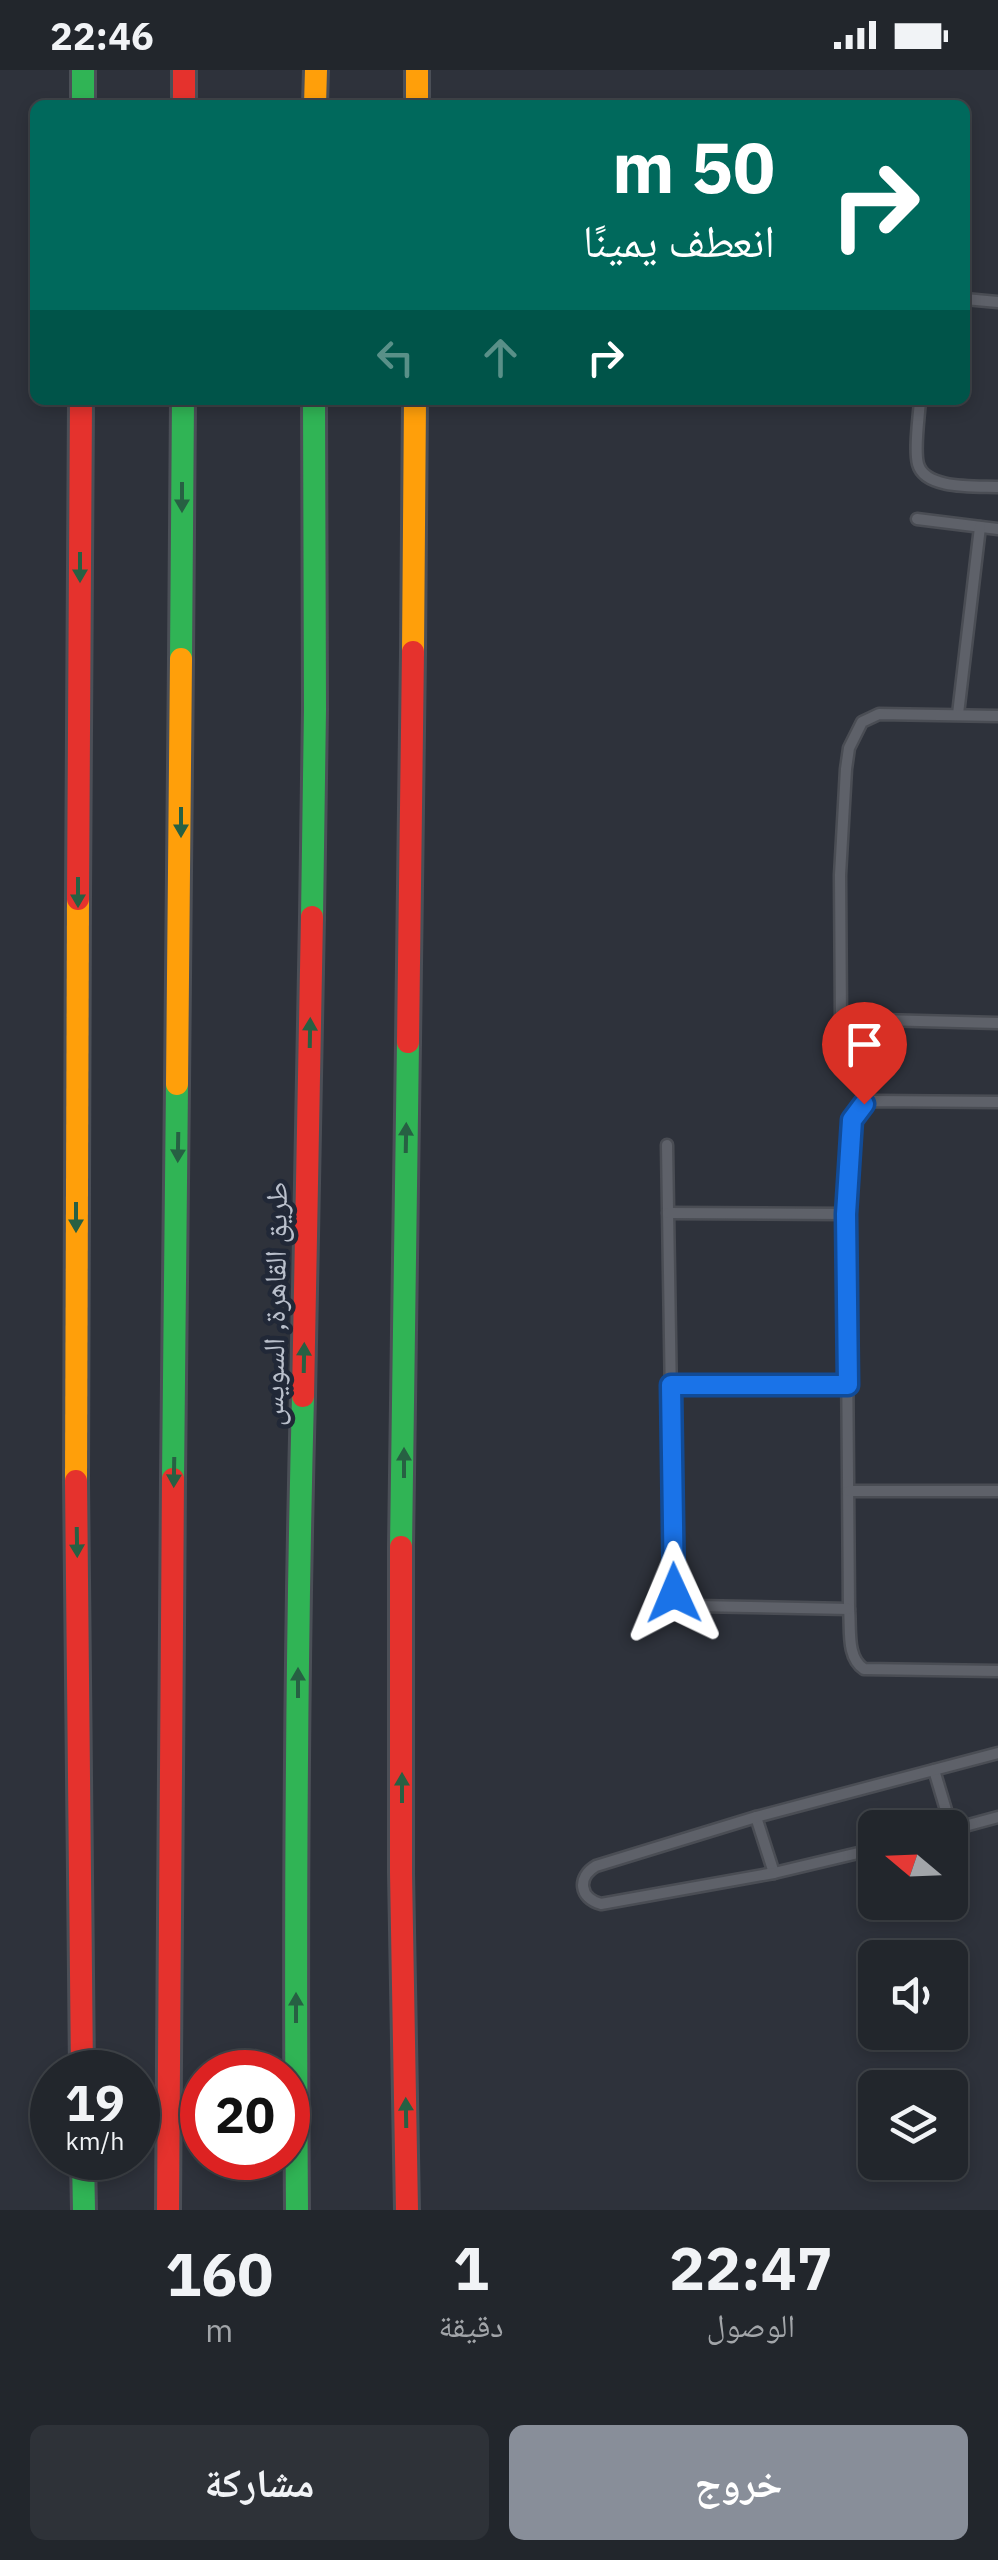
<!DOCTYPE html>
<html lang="ar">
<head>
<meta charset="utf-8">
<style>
	:root { --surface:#22262c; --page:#2e3238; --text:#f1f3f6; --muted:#a2a5a9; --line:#3f4348; --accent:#888e99 }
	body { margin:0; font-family:"IBM Plex Sans","Noto Naskh Arabic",sans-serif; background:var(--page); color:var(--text); direction:rtl; height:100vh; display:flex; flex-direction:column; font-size:38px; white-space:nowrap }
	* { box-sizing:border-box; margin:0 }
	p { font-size:32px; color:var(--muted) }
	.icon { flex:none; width:55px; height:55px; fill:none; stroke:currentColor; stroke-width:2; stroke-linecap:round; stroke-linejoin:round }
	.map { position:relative; height:2140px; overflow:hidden; direction:ltr }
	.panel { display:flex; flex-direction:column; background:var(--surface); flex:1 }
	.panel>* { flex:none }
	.top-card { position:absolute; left:30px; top:30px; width:940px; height:305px; border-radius:15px; box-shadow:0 5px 15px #0003,0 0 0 2px var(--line); direction:rtl; background:#00695c; color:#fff; overflow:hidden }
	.needle { width:65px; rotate:289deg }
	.buttons { position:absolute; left:858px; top:1740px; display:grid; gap:20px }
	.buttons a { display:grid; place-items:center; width:110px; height:110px; border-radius:15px; background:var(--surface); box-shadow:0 5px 15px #0003,0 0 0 2px var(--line); font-size:50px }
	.speed { position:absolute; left:30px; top:1980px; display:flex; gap:20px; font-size:50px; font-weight:700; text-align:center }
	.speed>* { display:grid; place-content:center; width:130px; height:130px; border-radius:50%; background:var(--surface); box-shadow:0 5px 15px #0003,0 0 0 2px var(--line); line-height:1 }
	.speed small { font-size:25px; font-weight:400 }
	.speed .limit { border:15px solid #d22; background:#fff; color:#111 }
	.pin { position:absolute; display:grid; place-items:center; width:85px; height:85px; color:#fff; margin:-102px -42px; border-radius:50% 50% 50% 0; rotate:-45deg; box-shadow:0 0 10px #0007 }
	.pin .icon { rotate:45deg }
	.me { position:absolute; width:110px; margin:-55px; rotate:359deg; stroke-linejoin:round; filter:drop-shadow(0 0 8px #0008) }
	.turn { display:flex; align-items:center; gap:35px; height:210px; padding:0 30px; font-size:45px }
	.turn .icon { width:130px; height:130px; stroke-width:2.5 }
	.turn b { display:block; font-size:70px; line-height:85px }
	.lanes { display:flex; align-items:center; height:95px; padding:0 30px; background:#0003; justify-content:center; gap:50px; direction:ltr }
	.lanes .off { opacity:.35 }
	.eta { display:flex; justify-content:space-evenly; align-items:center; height:170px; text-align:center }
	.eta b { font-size:60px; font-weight:700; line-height:70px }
	.action { display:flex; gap:20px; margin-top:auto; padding:20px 30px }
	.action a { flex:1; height:115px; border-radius:15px; background:var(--accent); color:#fff; font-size:40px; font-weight:700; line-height:115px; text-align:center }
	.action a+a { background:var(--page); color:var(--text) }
	.status { display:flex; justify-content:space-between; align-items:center; height:70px; padding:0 50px; background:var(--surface); direction:ltr }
	.status svg { height:28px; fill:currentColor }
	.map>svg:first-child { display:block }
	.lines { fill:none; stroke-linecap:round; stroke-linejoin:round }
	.lane-casing { stroke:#4a4d54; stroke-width:15 }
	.fast-casing { stroke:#4b4f57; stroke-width:28 }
	.slow-casing { stroke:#4b4f57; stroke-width:28 }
	.jam-casing { stroke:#4b4f57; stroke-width:28 }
	.lane { stroke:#5e6169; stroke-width:10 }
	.fast { stroke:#30b455; stroke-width:22 }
	.slow { stroke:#ff9f0a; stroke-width:22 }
	.jam { stroke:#e5322d; stroke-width:22 }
	.oneway { fill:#276043 }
	.route-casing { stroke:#114b97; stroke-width:25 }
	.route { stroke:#1a73e8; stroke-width:18 }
	.labels { text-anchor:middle; stroke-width:9; stroke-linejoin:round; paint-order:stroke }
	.street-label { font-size:30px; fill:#b9bfcb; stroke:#212837 }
</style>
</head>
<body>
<div class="status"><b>22:46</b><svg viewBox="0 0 49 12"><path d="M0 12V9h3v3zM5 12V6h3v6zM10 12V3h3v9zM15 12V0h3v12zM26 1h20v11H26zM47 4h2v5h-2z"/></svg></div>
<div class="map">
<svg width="998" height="2140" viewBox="0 0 998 2140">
	<rect width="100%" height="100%" fill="#2e323b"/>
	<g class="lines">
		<g class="lane-casing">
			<g id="lane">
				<polyline points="965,229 998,232"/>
				<path d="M920,330C919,347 914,379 918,394C925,420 976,416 998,417"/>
				<polyline points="917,449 998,459"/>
				<polyline points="958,644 980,457"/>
				<polyline points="998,646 879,644 862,652 849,678 846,699 840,805 841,949 998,953"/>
				<path d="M998,1032L874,1031L864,1034L852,1049L846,1144L849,1539C851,1559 846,1587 864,1599L998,1601"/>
				<polyline points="667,1075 674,1523 679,1530 694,1536 849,1539"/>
				<polyline points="668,1143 846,1144"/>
				<polyline points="671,1315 848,1315"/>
				<polyline points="849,1421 998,1421"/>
				<polyline points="934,1700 952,1760"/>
				<polyline points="756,1747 774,1803"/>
				<polyline points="950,1760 998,1747"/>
				<path d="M875,1779L774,1803L601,1834C579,1828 577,1807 596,1796L756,1747L998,1683"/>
			</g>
		</g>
		<g class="fast-casing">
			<g id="fast">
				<polyline points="83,0 83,35"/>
				<polyline points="181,589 183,330"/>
				<polyline points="312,847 315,639 314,330"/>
				<polyline points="173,1409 177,1014"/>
				<polyline points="401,1477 408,972"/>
				<polyline points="83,2088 84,2140"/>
				<path d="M297,2140C295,1869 296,1598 303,1326"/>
			</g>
		</g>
		<g class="slow-casing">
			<g id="slow">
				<polyline points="417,0 417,35"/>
				<polyline points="315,35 316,0"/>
				<polyline points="413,582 415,330"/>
				<polyline points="177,1014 181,589"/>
				<polyline points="76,1411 78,829"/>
			</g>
		</g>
		<g class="jam-casing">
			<g id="jam">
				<polyline points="184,0 184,35"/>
				<polyline points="78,829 81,330"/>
				<polyline points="408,972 413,582"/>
				<polyline points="303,1326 312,847"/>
				<polyline points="76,1411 82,2002"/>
				<polyline points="401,1477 401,1803 407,2140"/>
				<polyline points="168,2140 173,1409"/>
			</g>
		</g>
		<use href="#lane" class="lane"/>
		<use href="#fast" class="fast"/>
		<use href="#slow" class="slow"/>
		<use href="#jam" class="jam"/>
	</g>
	<defs><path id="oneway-solid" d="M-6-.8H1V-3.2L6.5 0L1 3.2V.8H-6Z" transform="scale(2.5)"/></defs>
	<g class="oneway">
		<use href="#oneway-solid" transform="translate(182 427) rotate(90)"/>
		<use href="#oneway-solid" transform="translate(80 497) rotate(90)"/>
		<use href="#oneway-solid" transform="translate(181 752) rotate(90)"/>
		<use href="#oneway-solid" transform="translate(78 822) rotate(90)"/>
		<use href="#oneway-solid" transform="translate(310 963) rotate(-89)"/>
		<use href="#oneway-solid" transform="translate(406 1068) rotate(-89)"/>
		<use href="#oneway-solid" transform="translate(178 1077) rotate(91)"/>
		<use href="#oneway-solid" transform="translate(76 1147) rotate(90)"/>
		<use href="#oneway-solid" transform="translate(304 1288) rotate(-89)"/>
		<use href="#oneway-solid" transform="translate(404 1393) rotate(-90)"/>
		<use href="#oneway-solid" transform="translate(174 1402) rotate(91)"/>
		<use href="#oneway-solid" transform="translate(77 1472) rotate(89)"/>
		<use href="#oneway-solid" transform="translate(298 1613) rotate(-90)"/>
		<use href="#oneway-solid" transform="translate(402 1718) rotate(-90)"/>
		<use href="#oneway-solid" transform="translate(296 1938) rotate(-90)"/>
		<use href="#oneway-solid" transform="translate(406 2043) rotate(-91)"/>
	</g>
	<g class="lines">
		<g class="route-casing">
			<polyline id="route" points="674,1523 671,1315 848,1315 846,1144 852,1050 864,1034"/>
		</g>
		<use href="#route" class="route"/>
	</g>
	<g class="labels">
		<g class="street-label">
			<text transform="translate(275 1234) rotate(-89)" y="10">طريق القاهرة, السويس</text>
		</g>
	</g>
</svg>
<div class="buttons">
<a><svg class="needle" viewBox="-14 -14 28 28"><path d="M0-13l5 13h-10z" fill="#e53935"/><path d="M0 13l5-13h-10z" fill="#a2a5a9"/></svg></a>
<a><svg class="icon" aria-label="sound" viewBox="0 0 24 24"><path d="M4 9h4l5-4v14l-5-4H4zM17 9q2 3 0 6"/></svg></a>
<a><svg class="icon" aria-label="layers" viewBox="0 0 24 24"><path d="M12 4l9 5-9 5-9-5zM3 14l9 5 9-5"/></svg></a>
</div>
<div class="speed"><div>19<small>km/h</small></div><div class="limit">20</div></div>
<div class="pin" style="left:864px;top:1034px;background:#d93025"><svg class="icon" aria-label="arrive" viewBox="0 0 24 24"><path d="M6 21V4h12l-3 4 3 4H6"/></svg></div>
<svg class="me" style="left:674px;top:1523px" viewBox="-20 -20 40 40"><path d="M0-17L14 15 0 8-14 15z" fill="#1a73e8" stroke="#fff" stroke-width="4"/></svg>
<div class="top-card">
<div class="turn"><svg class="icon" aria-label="right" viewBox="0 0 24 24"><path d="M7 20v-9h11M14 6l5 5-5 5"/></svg><div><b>50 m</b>انعطف يمينًا</div></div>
<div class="lanes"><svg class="icon off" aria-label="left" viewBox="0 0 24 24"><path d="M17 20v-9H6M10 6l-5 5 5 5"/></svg><svg class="icon off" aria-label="ahead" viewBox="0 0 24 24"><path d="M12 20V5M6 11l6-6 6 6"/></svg><svg class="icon" aria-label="right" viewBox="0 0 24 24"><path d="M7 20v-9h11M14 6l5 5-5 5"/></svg></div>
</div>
</div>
<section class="panel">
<div class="eta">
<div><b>22:47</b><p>الوصول</p></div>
<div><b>1</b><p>دقيقة</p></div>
<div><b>160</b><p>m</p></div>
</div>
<div class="action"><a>خروج</a><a>مشاركة</a></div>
</section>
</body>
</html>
